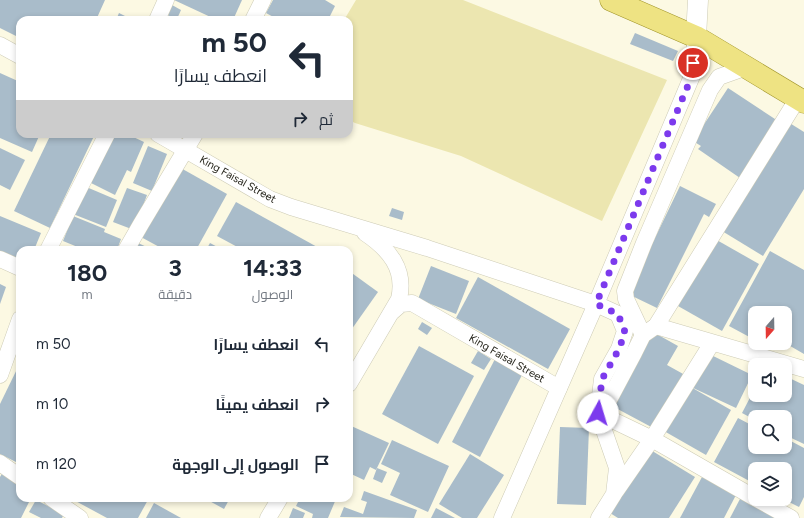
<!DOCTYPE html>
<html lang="ar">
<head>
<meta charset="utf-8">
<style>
	:root { --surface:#fff; --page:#f2f2f3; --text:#1f2937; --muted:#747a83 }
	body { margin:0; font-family:Figtree,Cairo,sans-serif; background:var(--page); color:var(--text); direction:rtl; height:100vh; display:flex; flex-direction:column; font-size:15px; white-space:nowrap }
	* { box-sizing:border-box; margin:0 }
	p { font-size:13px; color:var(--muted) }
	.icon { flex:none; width:22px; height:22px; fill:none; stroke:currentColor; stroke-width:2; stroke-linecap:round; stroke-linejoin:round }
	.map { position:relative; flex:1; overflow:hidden; direction:ltr }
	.details { position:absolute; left:16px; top:246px; width:337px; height:256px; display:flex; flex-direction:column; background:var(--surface); border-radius:12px; box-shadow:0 2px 6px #0003; direction:rtl }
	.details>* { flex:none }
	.guide { position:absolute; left:16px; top:16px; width:337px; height:122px; border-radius:12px; box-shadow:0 2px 6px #0003; direction:rtl; background:#fff; color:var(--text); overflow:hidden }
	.needle { width:26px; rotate:200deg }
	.fabs { position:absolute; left:748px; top:306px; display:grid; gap:8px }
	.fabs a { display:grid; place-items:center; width:44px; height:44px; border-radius:8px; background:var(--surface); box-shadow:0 2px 6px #0003; font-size:20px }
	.pin { position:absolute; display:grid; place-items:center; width:34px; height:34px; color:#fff; margin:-17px; border:2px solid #fff; border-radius:50%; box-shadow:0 1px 4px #0007 }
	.me { position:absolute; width:44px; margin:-22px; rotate:6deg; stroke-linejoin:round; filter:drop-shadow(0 0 3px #0008) }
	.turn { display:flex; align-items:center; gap:14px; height:84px; padding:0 20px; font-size:18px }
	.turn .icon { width:52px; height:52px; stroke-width:2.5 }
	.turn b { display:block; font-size:28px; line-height:34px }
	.then { display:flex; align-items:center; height:38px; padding:0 20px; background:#0003; gap:8px; font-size:15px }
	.eta { display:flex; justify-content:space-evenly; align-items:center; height:68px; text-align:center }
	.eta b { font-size:24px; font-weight:700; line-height:28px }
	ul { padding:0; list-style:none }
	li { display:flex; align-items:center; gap:12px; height:60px; padding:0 20px }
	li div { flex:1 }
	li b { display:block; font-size:15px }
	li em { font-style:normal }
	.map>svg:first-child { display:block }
	.green { fill:#ece6b0 }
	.building { fill:#a9bcca }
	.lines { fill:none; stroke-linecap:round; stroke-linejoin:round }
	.minor-casing { stroke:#cdcbb5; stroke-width:17 }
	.tertiary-casing { stroke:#cdcbb5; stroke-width:21 }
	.primary-casing { stroke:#a0942a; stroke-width:23 }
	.minor { stroke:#fff; stroke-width:16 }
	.tertiary { stroke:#fff; stroke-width:20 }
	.primary { stroke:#eee383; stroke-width:22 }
	.route { stroke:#7c3aed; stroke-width:7; stroke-dasharray:0 12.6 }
	.labels { text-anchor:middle; stroke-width:3.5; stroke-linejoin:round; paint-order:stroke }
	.street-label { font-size:11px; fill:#26251c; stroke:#fff }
</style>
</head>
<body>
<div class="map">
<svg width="804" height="518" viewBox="0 0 804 518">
	<rect width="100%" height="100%" fill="#fcf9e3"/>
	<polygon class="green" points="356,0 463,0 667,80 602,221 461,156 355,123 349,120 349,20 344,20"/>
	<g class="building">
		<polygon points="0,0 105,0 96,20 20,20 20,38 0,28"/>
		<polygon points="174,0 242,0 233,20 217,20"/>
		<polygon points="273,0 325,0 335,6 328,20 279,20 266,13"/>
		<polygon points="172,5 181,10 177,19 167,15"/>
		<polygon points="119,13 133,20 116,20"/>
		<polygon points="635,33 678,51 673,61 630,44"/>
		<polygon points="0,73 20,82 20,134 40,134 32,152 0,138"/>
		<polygon points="728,88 778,121 740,178 698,149 701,146 693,141"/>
		<polygon points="788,122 804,132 804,189 763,256 722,231"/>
		<polygon points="51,134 95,134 50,228 14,211"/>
		<polygon points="113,134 127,134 144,142 131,172 127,170 115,195 91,183"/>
		<polygon points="148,146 167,154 152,191 133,183"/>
		<polygon points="0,148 25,160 10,190 0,185"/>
		<polygon points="179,167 227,194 196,250 165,250 139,236"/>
		<polygon points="84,186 117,200 106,227 73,214"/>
		<polygon points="680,186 716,204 709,217 704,214 657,308 628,294"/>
		<polygon points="127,188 147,195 134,230 113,222"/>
		<polygon points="236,202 319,248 318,250 243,250 217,236"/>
		<polygon points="392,208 404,212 402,220 389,216"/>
		<polygon points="0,216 41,233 34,250 20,250 20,264 0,256"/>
		<polygon points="73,216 105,229 104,232 121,239 117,250 85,250 63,241"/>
		<polygon points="715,239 759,264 722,331 678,306"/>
		<polygon points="136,242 153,250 132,250"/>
		<polygon points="210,243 223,250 206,250"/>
		<polygon points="770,251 804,270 804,354 785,343 785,313 755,313 755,340 729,326"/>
		<polygon points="431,266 469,281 456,314 418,299"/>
		<polygon points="349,271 378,292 349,333"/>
		<polygon points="478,277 570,329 548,369 456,318"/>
		<polygon points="0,284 6,287 0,304"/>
		<polygon points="422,322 432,328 427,335 418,329"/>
		<polygon points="653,332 678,346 667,365 685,375 655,429 612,406"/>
		<polygon points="419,346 474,376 438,444 382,414"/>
		<polygon points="478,351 491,359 484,370 471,363"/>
		<polygon points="707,353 752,375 736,408 691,387"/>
		<polygon points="495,359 523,373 480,457 452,442"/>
		<polygon points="20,363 20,464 0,454 0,404"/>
		<polygon points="785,376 804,385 804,444 785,435 785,417 755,417 755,420 742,413 755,388 755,395 785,395"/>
		<polygon points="689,386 731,410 706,455 664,431"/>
		<polygon points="738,418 755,427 755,447 785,447 785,438 804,448 804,497 799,507 785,500 785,469 755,469 755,484 714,462"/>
		<polygon points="349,425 389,443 376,470 370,467 364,480 349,473"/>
		<polygon points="560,427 589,428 586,505 557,504"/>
		<polygon points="392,440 449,466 428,512 390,495 400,473 381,464"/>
		<polygon points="649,449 695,477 669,518 618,518 610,513"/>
		<polygon points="470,454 504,475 477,518 462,518 439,504"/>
		<polygon points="377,468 387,472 382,483 373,479"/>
		<polygon points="3,472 20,481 20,498 31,498 21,518 0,518 0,477"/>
		<polygon points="702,477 736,495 724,518 680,518"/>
		<polygon points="364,491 417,510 414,518 340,517 344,507 363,514 367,502 361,500"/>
		<polygon points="741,497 781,518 730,518"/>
		<polygon points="70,498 149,498 138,518 107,518"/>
		<polygon points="204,498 230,498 224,509"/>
		<polygon points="300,498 333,498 336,499 328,518 312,518 313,514 296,506"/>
		<polygon points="36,500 64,514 62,518 41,518 29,512"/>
		<polygon points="154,503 181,518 146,518"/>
		<polygon points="293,508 305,513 303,518 289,518"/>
		<polygon points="436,508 455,518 431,518"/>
	</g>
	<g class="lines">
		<g class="minor-casing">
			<g id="minor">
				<polyline points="157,20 166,0"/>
				<polyline points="253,20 263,0"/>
				<polyline points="0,45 20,56"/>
				<polyline points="158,134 270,199 291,207 427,248 596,304 618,314 625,331 619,349 602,379 598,413 652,439 755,498"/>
				<polyline points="48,250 107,134"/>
				<polyline points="126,250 141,224 195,134"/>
				<polyline points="0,259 20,268"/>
				<polyline points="393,311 401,304 412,303 559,388"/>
				<polyline points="656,326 804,369"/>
				<polyline points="643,335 626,299 625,291 644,243 710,90 719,77 747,67"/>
				<polyline points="0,375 20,319"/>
				<path d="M349,384L399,299C406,269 389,249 365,233"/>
				<polyline points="0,463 20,477"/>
				<polyline points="616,491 652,439 712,343"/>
				<polyline points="51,498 80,518"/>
				<polyline points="757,499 791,518"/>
				<polyline points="268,518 280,498"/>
				<polyline points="502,518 596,304 692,76 696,37"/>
				<polyline points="599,518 614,494 617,468 598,413 610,398 634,353 643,335 656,326 798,98"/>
			</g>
		</g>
		<g class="tertiary-casing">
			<polyline id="tertiary" points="696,37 698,0"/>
		</g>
		<g class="primary-casing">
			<polyline id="primary" points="611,0 696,37 804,102"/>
		</g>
		<use href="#minor" class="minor"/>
		<use href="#tertiary" class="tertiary"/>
		<use href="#primary" class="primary"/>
	</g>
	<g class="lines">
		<polyline class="route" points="598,413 602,379 619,349 625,332 618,314 596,304 692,76 693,63"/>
	</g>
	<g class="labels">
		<g class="street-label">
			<text transform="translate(238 179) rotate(29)" y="4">King Faisal Street</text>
			<text transform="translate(507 358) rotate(30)" y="4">King Faisal Street</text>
		</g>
	</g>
</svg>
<div class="fabs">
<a><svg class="needle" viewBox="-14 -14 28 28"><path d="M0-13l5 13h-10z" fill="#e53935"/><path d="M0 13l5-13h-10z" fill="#747a83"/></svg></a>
<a><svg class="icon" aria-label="sound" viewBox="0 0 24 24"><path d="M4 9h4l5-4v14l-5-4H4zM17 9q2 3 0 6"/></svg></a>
<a><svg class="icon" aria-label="search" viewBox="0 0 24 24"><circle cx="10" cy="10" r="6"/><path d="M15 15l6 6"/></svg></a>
<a><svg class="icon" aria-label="layers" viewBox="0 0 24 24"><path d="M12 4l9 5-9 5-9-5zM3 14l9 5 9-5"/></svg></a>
</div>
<div class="pin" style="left:693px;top:63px;background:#d93025"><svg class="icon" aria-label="arrive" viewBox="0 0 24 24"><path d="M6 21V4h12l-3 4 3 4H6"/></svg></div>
<svg class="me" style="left:598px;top:413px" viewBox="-20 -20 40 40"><circle r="19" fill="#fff"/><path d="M0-13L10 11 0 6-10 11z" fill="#7c3aed"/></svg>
<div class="guide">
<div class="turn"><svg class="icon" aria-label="left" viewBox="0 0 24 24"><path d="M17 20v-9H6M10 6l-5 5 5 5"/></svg><div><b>50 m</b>انعطف يسارًا</div></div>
<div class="then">ثم<svg class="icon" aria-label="right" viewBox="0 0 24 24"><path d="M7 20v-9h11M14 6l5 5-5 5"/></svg></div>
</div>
<section class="details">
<div class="eta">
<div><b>14:33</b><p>الوصول</p></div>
<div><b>3</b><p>دقيقة</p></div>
<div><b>180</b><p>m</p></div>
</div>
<ul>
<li><svg class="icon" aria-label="left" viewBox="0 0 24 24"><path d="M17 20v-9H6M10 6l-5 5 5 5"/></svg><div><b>انعطف يسارًا</b></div><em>50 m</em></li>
<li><svg class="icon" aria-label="right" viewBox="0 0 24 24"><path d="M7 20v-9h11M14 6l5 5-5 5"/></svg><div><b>انعطف يمينًا</b></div><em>10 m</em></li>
<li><svg class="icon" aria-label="arrive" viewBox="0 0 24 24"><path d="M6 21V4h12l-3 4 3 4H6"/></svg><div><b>الوصول إلى الوجهة</b></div><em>120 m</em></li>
</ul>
</section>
</div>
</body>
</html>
